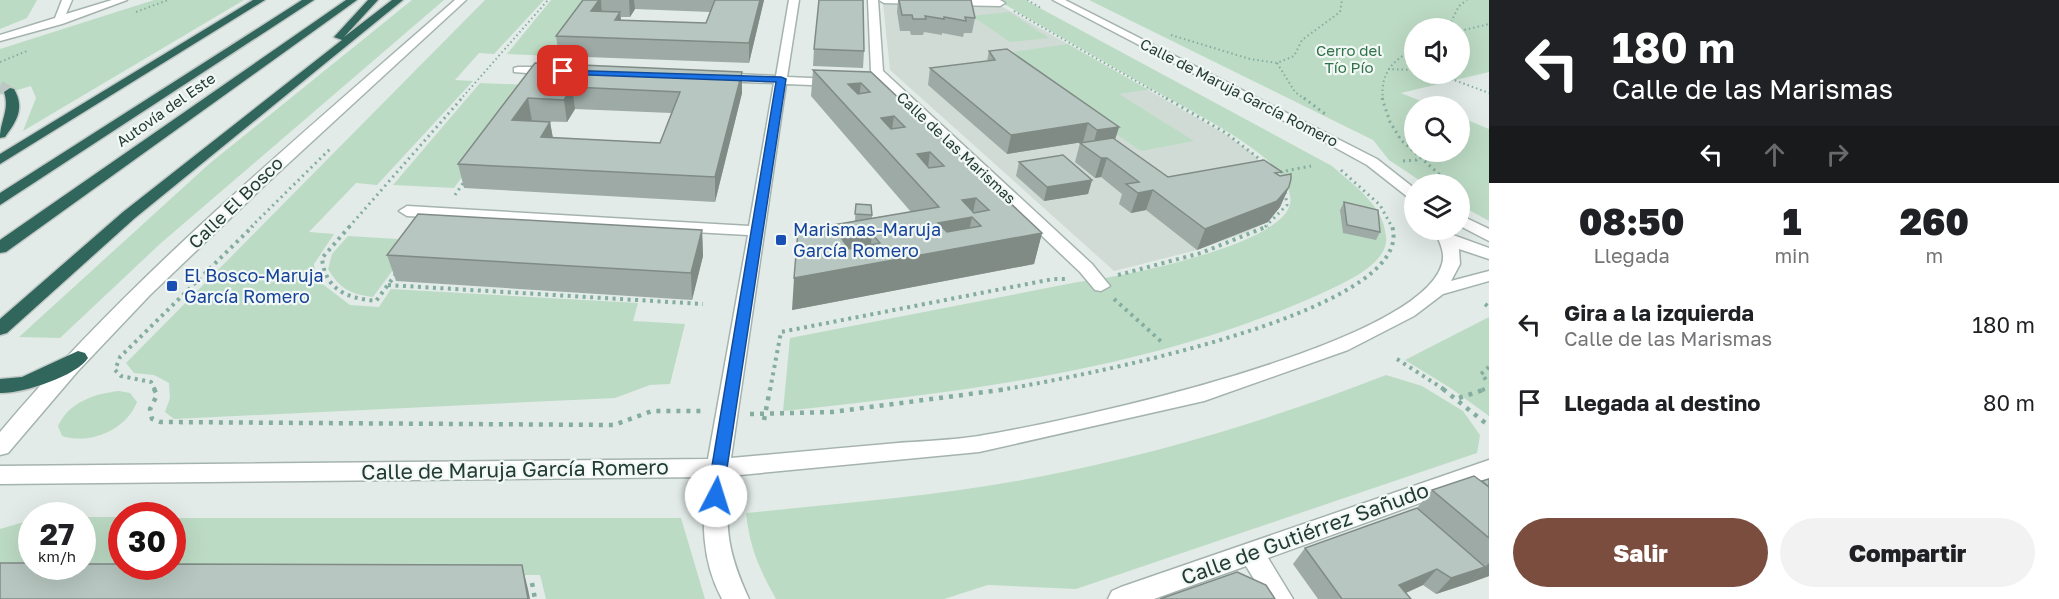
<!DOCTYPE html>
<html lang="es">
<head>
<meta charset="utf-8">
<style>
	:root { --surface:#fff; --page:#f2f2f2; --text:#202124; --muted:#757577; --accent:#7b4d3f }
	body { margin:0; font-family:"Golos Text",sans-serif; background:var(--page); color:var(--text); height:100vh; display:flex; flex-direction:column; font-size:22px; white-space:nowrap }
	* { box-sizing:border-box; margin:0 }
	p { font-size:20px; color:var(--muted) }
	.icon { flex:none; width:33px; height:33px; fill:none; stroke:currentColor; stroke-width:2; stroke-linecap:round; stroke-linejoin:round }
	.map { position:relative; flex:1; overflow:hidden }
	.panel { display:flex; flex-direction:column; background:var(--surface); width:570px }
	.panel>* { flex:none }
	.banner { background:#202124; color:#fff; overflow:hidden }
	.tools { position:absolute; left:1404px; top:18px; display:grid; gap:12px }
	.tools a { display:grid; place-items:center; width:66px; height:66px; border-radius:50%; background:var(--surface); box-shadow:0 6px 24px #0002; font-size:30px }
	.speed { position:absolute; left:18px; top:502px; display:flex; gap:12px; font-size:30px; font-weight:700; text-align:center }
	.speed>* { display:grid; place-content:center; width:78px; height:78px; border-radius:50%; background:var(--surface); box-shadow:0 6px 24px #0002; line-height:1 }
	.speed small { font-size:15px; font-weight:400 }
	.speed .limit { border:9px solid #d22; background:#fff; color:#111 }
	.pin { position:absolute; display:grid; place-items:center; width:51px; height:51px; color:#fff; margin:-26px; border-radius:12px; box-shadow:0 3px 9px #0006 }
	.me { position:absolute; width:66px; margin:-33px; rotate:5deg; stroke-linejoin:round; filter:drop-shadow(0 0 4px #0008) }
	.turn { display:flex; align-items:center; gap:21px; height:126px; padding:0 24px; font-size:27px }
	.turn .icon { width:78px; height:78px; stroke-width:2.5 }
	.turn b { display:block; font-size:42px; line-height:51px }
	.lanes { display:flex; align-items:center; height:57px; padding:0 24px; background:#0003; justify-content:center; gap:30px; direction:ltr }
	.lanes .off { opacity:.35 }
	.eta { display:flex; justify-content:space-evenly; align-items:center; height:102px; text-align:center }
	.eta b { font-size:36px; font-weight:800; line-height:42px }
	.action { display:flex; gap:12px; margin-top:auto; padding:12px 24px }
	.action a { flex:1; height:69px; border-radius:36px; background:var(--accent); color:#fff; font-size:24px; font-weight:800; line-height:69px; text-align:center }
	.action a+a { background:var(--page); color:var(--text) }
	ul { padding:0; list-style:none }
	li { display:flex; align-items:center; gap:18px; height:78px; padding:0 24px }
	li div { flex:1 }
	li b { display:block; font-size:22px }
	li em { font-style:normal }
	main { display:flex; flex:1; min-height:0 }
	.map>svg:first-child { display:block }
	.built { fill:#d0dbd6 }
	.green { fill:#bcdbc4; fill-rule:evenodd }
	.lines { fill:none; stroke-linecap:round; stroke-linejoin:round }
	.highway-tunnel { stroke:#bcc8c3; stroke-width:11; stroke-dasharray:11 5; stroke-linecap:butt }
	.minor-casing { stroke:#a5b3ae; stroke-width:3 }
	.highway-casing { stroke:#c1c8c6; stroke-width:3 }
	.path-far3 { stroke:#84ada0; stroke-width:2; stroke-dasharray:1.5 3; stroke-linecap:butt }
	.path-far2 { stroke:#84ada0; stroke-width:3; stroke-dasharray:2 4; stroke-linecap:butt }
	.path-far1 { stroke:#84ada0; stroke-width:4; stroke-dasharray:3 4.5; stroke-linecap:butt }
	.path { stroke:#84ada0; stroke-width:4.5; stroke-dasharray:4 6; stroke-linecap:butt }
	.minor { fill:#fff; fill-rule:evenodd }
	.highway { fill:#30665b; fill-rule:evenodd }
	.wall { fill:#9daaa5; fill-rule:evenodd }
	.shaded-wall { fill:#808b86 }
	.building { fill:#b7c6c0; stroke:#808b86; stroke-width:1.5; fill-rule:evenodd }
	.route { fill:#1a73e8; stroke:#114b97; stroke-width:1.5 }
	.transit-dot { fill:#1a4fb4; stroke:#f2f8f5; stroke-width:2 }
	.labels { text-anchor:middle; stroke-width:4.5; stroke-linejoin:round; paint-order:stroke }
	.far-park-label { font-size:15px; fill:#2f7048; stroke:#f2f8f5 }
	.far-street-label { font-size:15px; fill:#233b35; stroke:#f2f8f5 }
	.street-label { font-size:18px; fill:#233b35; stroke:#f2f8f5 }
	.transit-label { font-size:18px; fill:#164399; stroke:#f2f8f5; text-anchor:start }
	.near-street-label { font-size:21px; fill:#233b35; stroke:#f2f8f5 }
</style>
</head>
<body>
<main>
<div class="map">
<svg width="1489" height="599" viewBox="0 0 1489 599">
	<rect width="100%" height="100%" fill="#e2ebe7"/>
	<polygon class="built" points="883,3 1003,7 1225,134 1253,154 1270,172 1282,199 1280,207 1268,222 1245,233 1197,250 1114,271 890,70"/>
	<g class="green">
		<polygon points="0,0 37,0 27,18 0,29"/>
		<polygon points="154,0 244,0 23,131 36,98 31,86 0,95 0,49"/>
		<polygon points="412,0 444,0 161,243 60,338 19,337 209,164"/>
		<polygon points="485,0 544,0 494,54 479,53 455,80 473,81 377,185 356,183 309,232 334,234 314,264 316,279 350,305 379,307 391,289 638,303 633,321 685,324 670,384 650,385 615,398 174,419 165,412 170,398 169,383 154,375 134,373 126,363"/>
		<polygon points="551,0 592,0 550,56 507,54"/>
		<path d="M997,0H1025L1332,166C1353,185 1383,204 1386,236C1390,265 1339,285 1318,295C1150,370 964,392 783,411L790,338L1078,282C1117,278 1281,246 1290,204C1292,197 1287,184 1283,178C1265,147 1185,108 1152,89L1119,94L1194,141L1141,151L998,54L1068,44L1147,89L1150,88Z"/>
		<path d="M1089,0H1489V72L1401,93L1433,106H1414V152H1460V117L1489,129V221L1460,205V184H1425L1389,160L1373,140ZM1414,28H1460V74H1414Z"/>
		<polygon points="1009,12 1049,38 1010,42 972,16"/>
		<polygon points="480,83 530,85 454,188 393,185"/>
		<path d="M348,236L415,240L373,297C350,294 340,289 328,269L332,254Z"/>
		<polygon points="1489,317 1489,416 1452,389 1405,360"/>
		<path d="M1386,375L1422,386L1463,411L1480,435L1477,453L1076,589L988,585L944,599H776C759,568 750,549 746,513C843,503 942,496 1038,477C1158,454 1273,419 1386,375Z"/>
		<path d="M119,391L130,393L137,402C126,430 90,445 62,436L58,426C69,402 94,394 119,391Z"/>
		<polygon points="83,517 121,517 122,567 172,567 173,518 681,518 705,599 546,599 540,575 5,574 0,581 0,529 31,520 32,567 82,567"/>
	</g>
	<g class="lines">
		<polyline class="highway-tunnel" points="0,86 10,92"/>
		<g class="minor-casing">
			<g id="minor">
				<polygon points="62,0 72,0 66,14 112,0 127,0 62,24 0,41 0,35 55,18"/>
				<path d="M455,0H466L266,184L150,295L77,372L8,453L0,455V432C133,274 300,136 455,0Z"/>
				<path d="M789,0H799L787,77L879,81L871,72L868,0H878L883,71L1092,264L1110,286L1101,291L1095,290L1080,272L886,88L786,84L731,458C787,453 842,448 898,443C925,441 953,440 979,436C1063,422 1419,347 1442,264C1446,252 1438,240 1435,230H1451L1453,235L1489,248V259L1459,249L1460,264L1451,281L1489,271V281L1443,294L1414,316L1348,350L1204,401L979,452L729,476C725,529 727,551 749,599H722C701,560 702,520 706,477L0,484V466L708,459L748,235L407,216L399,211L407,206L749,226L774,83L717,81L711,77L717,73L776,76Z"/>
				<polygon points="879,0 925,0 926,1 921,4 884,3"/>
				<polygon points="944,0 1000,0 1005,3 1000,6 948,5 945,4"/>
				<polygon points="1053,0 1065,0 1377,159 1414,188 1414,199 1409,198 1367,165 1336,148"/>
				<polygon points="518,67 552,67 558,71 552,75 514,72 514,68"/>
				<polygon points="1460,215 1489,229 1489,241 1460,226"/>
				<polygon points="1489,460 1489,478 1268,558 1293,599 1266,599 1246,566 1154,599 1108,599 1112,591 1121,587"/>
			</g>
		</g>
		<g class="highway-casing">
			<g id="highway">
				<polygon points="253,0 265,0 0,164 0,154"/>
				<polygon points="302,0 314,0 0,205 0,193"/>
				<polygon points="346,0 357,0 6,252 0,253 0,240"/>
				<polygon points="368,0 378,0 344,37 392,0 403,0 135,218 7,333 0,335 0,319 123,212 342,40 334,37"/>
				<path d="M10,88L14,89C25,108 17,121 5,137L0,138C0,121 10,110 4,92Z"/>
				<path d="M78,351L85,353L88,358C77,376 21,394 0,393V379L22,377Z"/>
			</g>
		</g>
		<g class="path-far3">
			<polyline points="1027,0 1041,8"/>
			<polyline points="1014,11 1169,100"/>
			<polyline points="136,12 168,0"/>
			<polyline points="1453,28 1449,26 1459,6 1467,0"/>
			<polyline points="1460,31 1489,24"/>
			<polyline points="1171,35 1250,59 1277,63 1294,56 1302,40 1340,12 1342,0"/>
			<polyline points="0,62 27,51"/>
			<polyline points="1277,63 1295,92 1306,100"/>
			<polyline points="1388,69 1414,70"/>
			<polyline points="1438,74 1489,93"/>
			<polyline points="460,100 548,0"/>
			<path d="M1383,100C1380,73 1392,61 1414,49"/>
		</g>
		<g class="path-far2">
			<polyline points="1166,98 1226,133 1266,164"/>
			<polyline points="1304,98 1325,114"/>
			<polyline points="1382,98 1390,122 1401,140 1439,174 1438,184"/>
			<polyline points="1403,161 1416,160 1420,155"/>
			<polyline points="1341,170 1380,205 1392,227"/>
			<polyline points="1280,172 1311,166"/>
			<polyline points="455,195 466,179"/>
			<polyline points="251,227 332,147"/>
			<polyline points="349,227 462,98"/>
			<polyline points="1265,227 1287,205 1285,192"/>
		</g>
		<g class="path-far1">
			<path d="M350,226L322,258C325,290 347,298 376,301L396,274"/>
			<polyline points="1118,275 1201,253 1268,226"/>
			<polyline points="388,285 703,304"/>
			<polyline points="1114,299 1164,344"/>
			<polyline points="1485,304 1489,307"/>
			<polyline points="1397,359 1445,390"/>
			<polyline points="1489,367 1481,374 1489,383"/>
			<polyline points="155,390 151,382 121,376 115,370 120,357 253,226"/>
			<polyline points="770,390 781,332 1053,279 1066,279"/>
			<path d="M1000,390C1061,380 1420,314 1392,226"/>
			<polyline points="1482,390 1489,388"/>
		</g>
		<g class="path">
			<polyline points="154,389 157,395 150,409 152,419 160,422 614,425 652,411 704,411"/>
			<polyline points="1443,389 1489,426"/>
			<polyline points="1459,398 1486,389"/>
			<polyline points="750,414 832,412 1008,389"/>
			<polyline points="764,420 770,389"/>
			<polyline points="522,583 532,583 535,599"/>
		</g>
		<use href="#minor" class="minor"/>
		<use href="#highway" class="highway"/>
	</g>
	<g class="wall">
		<path d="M583,0H764L749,63L559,56L556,36ZM635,9L710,12L706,23L621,20V17H630Z"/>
		<polygon points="898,0 971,0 975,18 972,33 964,33 963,37 942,33 942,35 924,32 923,35 911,35 910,31 900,31 897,12"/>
		<polygon points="814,49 864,51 863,68 813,66"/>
		<polygon points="989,51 1119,127 1115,139 1168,177 1281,176 1289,187 1280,207 1268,222 1197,250 1146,210 1131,213 1119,204 1122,194 1101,177 1095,178 1075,162 1080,143 1083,142 1007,154 928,85 930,68 987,61"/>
		<path d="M535,63L742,93L715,202L464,188L458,164ZM575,109L671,113L660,143L553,138L550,122L531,121L567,122Z"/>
		<polygon points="813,70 871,72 1042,233 1034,264 792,310 855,221 856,204 872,215 872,218 911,212 811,96"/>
		<polygon points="1019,162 1092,180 1088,194 1044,201 1016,176"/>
		<polygon points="1344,202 1380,232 1376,240 1343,233 1340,210"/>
		<polygon points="702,230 703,256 692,300 396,281 387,255"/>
		<polygon points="1489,479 1489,576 1436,594 1423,585 1406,593 1411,599 1318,599 1293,564 1305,548 1417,508 1432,490 1482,481"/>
	</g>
	<g class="shaded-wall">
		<polygon points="599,0 601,0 602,16 591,11"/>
		<polygon points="629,0 634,0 635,9 630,17"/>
		<polygon points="760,0 764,0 749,63 749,43"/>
		<polygon points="620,12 622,31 615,20"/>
		<polygon points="742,72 742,93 715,202 715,177"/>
		<polygon points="861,83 858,109 848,84"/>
		<polygon points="572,87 575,109 567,122 564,100"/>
		<polygon points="528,98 532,121 517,143 512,120"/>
		<polygon points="894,116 890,144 881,118"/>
		<polygon points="550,122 554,145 541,137"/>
		<polygon points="1088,123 1083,142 1007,154 1011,135"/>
		<polygon points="1119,127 1113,146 1092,149 1097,130"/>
		<polygon points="930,152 926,182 917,154"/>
		<polygon points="1101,158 1107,158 1101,177 1095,178"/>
		<polygon points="1092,180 1088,194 1044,201 1047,187"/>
		<polygon points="1289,187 1280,207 1268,222 1197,250 1205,229"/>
		<polygon points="1153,190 1146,210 1131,213 1138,193"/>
		<polygon points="976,198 966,246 1042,233 1034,264 792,310 794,278 842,239 872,234 869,264 938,223 962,200"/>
		<polygon points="702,230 703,256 692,300 691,273"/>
		<polygon points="1489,563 1489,576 1470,583"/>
		<polygon points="522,565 528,589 530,599 528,599"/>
		<polygon points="1485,567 1470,583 1436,594 1451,578"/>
		<polygon points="1437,569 1423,585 1392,599 1399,585"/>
	</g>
	<g class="building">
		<polygon points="583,0 599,0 591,11 620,12 615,20 706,23 715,0 760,0 749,43 556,36"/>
		<polygon points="819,0 863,0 864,51 814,49"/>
		<polygon points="899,0 971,0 975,18 965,17 966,21 944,17 944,19 925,16 926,19 913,19 912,15 902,15"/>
		<polygon points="1007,49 1119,127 1097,130 1088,123 1011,135 930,68 995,60 989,51"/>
		<path d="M535,63L742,72L715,177L458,164ZM572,87L680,92L660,143L541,137L550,122L512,120L528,98L564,100Z"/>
		<path d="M813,70L871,72L1042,233L794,278L798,231L939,207ZM861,83L870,92L858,94L848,84ZM894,116L905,127L891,129L881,118ZM930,152L944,166L929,168L917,154ZM976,198L989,210L974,213L962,200ZM972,217L981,226L947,232L938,223ZM872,234L880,243L849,249L842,239Z"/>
		<polygon points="1113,138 1168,177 1264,160 1282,172 1275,173 1280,176 1291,174 1291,179 1289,187 1277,201 1205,229 1153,190 1138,193 1126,184 1139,182 1107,158 1101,158 1080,143"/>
		<polygon points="1063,155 1092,180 1047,187 1019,162"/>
		<polygon points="1344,202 1378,210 1380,232 1347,225"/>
		<polygon points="856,204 871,205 872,215 855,214"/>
		<polygon points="418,214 702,230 691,273 387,255"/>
		<polygon points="1474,476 1489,487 1489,538 1432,490"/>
		<polygon points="1489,479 1489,487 1482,481"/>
		<polygon points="1417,508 1485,567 1451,578 1437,569 1399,585 1411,599 1342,599 1305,548"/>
		<polygon points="0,563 32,563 32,567 82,567 82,564 122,564 122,567 172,567 172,564 522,565 528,599 0,599"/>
		<polygon points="1237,572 1266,585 1275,599 1160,599"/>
	</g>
	<polygon class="route" points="560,70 781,77 786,79 722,501 709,501 707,496 776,82 563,74 559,71"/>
	<g class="transit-dot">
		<rect x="775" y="234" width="12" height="12" rx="3"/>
		<rect x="166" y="280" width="12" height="12" rx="3"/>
	</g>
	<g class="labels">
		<g class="far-park-label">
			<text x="1349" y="56">Cerro del<tspan x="1349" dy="17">Tío Pío</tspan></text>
		</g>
		<g class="far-street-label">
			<text transform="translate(1239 93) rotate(27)" y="5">Calle de Maruja García Romero</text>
			<text transform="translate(166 110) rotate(-35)" y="5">Autovía del Este</text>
			<text transform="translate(956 148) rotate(43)" y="5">Calle de las Marismas</text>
		</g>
		<g class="street-label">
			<text transform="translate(236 203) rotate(-44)" y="6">Calle El Bosco</text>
		</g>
		<g class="transit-label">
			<text x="793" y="236">Marismas-Maruja<tspan x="793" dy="21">García Romero</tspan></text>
			<text x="184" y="282">El Bosco-Maruja<tspan x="184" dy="21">García Romero</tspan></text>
		</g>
		<g class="near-street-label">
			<text transform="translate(515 470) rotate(-1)" y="7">Calle de Maruja García Romero</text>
			<text transform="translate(1305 534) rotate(-20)" y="7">Calle de Gutiérrez Sañudo</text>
		</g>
	</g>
</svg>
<div class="tools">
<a><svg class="icon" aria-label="sound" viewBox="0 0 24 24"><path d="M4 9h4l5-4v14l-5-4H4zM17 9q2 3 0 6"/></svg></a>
<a><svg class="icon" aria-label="search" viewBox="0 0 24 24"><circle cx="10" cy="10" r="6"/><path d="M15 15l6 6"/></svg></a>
<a><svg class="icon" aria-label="layers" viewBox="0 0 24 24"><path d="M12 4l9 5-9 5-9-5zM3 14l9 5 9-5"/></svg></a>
</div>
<div class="speed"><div>27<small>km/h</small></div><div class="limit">30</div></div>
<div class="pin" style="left:563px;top:71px;background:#d93025"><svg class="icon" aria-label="arrive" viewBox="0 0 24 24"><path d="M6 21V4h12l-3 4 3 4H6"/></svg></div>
<svg class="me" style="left:716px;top:496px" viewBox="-20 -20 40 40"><circle r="19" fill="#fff"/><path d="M0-13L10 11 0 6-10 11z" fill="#1a73e8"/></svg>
</div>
<section class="panel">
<div class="banner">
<div class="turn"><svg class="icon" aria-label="left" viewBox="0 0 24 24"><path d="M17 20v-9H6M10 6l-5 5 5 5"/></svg><div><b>180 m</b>Calle de las Marismas</div></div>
<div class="lanes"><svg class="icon" aria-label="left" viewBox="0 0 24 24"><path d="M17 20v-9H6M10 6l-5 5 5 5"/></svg><svg class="icon off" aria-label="ahead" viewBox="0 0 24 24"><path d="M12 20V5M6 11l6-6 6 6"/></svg><svg class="icon off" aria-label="right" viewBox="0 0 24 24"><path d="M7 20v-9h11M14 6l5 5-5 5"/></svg></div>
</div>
<div class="eta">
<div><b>08:50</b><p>Llegada</p></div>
<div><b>1</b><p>min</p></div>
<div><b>260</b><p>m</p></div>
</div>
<ul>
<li><svg class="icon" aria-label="left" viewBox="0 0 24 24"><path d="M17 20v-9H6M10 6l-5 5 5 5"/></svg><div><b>Gira a la izquierda</b><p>Calle de las Marismas</p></div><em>180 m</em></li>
<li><svg class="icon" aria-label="arrive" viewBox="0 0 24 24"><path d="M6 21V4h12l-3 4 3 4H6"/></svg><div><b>Llegada al destino</b></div><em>80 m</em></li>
</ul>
<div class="action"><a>Salir</a><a>Compartir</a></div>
</section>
</main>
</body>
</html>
